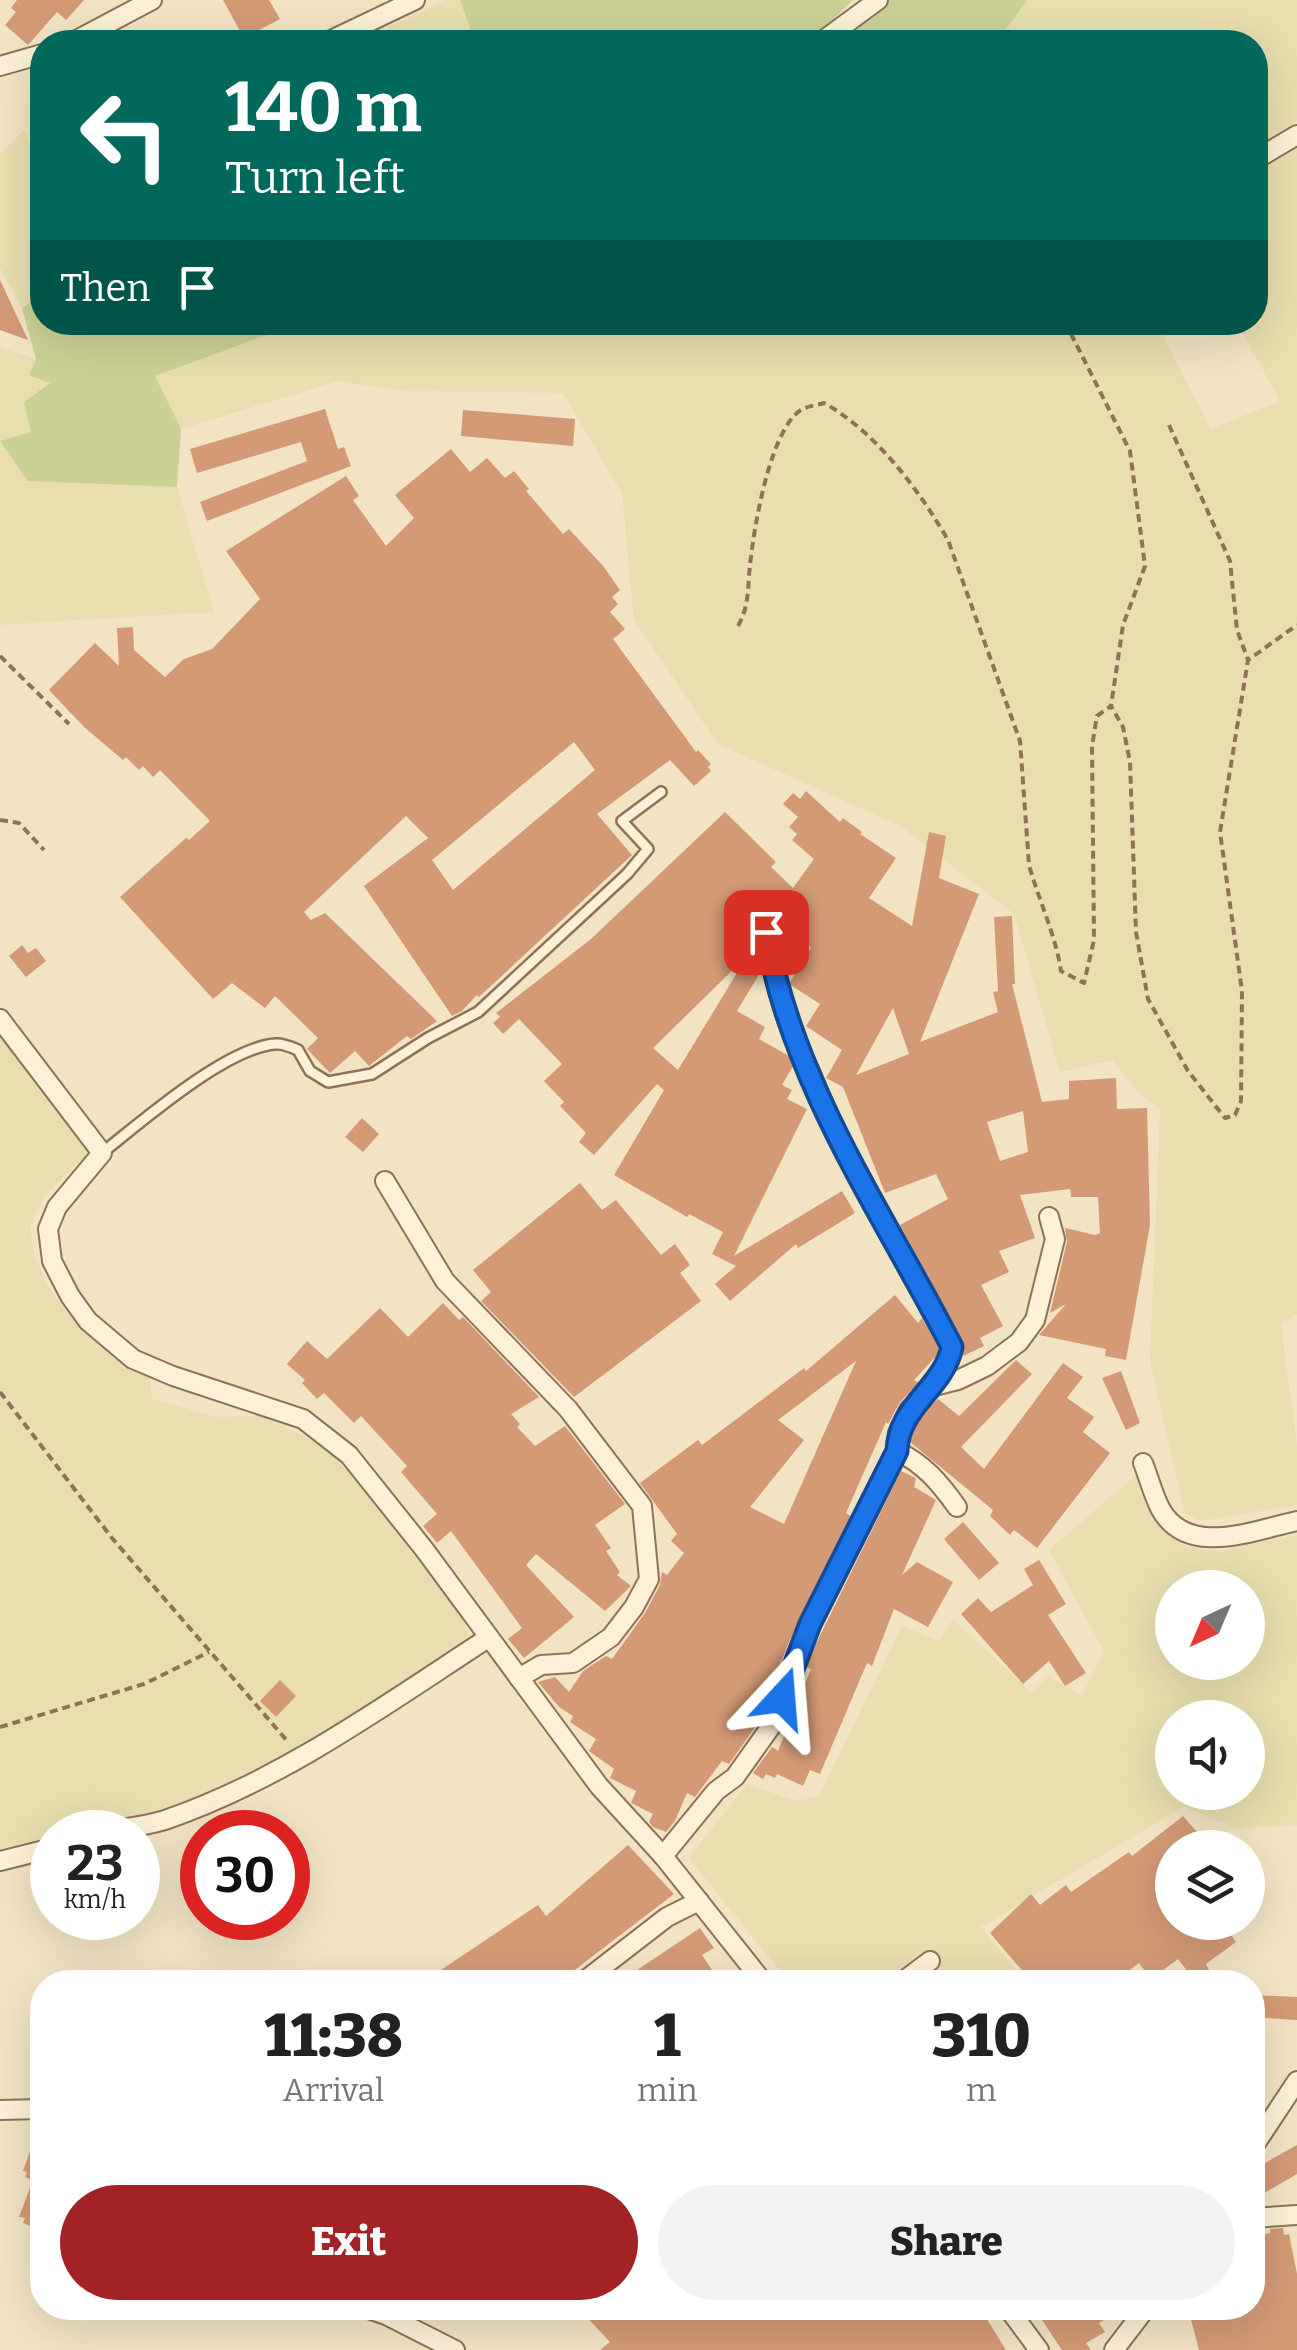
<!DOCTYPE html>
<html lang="en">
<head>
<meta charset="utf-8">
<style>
	:root { --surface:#fff; --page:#f2f2f2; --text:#222; --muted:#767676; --accent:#a22226 }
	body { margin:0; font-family:Bitter,serif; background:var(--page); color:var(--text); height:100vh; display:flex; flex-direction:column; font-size:38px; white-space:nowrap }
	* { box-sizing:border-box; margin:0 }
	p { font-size:32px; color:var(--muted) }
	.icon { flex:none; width:55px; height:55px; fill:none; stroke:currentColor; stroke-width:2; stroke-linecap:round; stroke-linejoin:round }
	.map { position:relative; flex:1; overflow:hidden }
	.details { position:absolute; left:30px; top:1970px; width:1235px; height:350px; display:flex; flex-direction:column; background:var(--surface); border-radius:40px; box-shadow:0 10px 40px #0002 }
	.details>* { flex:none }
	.top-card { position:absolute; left:30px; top:30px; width:1238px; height:305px; border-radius:40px; box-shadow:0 10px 40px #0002; background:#00695c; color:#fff; overflow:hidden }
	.needle { width:65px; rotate:224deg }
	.fabs { position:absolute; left:1155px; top:1570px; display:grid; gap:20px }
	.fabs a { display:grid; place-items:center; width:110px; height:110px; border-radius:50%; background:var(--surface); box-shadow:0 10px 40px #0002; font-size:50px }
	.speed { position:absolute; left:30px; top:1810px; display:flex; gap:20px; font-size:50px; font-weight:700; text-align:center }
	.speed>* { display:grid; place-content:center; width:130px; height:130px; border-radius:50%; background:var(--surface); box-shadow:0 10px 40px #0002; line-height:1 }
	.speed small { font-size:25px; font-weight:400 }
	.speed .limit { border:15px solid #d22; background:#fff; color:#111 }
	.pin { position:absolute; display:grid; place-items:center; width:85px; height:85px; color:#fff; margin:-42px; border-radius:20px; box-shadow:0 5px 15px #0006 }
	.me { position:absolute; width:110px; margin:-55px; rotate:19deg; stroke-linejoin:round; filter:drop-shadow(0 0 8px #0008) }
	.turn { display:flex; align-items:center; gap:35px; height:210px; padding:0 30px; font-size:45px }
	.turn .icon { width:130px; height:130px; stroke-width:2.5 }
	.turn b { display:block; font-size:70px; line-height:85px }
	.then { display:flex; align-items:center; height:95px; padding:0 30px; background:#0003; gap:20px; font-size:38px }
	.eta { display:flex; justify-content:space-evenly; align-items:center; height:170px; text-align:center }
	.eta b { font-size:60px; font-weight:800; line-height:70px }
	.cta { display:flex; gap:20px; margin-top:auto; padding:20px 30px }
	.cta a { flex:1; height:115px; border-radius:60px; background:var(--accent); color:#fff; font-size:40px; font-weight:800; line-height:115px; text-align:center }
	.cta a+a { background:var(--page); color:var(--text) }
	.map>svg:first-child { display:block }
	.farmland { fill:#e8deaf; fill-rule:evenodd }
	.green { fill:#cbd195 }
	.building { fill:#d39a75; fill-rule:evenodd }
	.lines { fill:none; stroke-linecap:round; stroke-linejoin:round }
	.service-casing { stroke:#8e7358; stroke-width:14 }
	.minor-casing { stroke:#8e7358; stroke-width:22 }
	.path { stroke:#8e7358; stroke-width:4; stroke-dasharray:8 5; stroke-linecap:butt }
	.service { stroke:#fcf0d7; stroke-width:9 }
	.minor { stroke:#fcf0d7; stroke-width:18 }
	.route-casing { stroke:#114b97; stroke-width:25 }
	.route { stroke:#1a73e8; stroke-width:18 }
</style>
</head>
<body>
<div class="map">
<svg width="1297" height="2350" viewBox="0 0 1297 2350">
	<rect width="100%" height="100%" fill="#f2e3c3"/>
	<g class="farmland">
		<polygon points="445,0 460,0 475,42 358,42"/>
		<polygon points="1027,0 1297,0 1297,121 1255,146 1255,42 997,42"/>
		<polygon points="24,130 42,170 42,294 22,308 0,268 0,154"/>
		<polygon points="1297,143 1297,1314 1281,1324 1297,1447 1297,1505 1202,1521 1185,1514 1150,1361 1160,1110 1137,1091 1113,1060 1060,1072 1014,914 900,826 718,744 634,620 622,494 563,393 404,391 338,381 181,429 155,376 301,323 1156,323 1211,429 1280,401 1237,323 1255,322 1255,168"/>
		<polygon points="0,347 36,359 51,382 32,432 28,481 177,487 214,612 0,625"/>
		<polygon points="0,1025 91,1150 45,1195 30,1226 34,1254 49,1289 77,1324 114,1358 150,1376 152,1399 216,1417 260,1416 308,1438 337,1459 383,1513 463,1620 469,1633 465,1646 309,1744 181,1804 68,1832 52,1832 52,1836 0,1849"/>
		<path d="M1138,1473L1185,1546L1220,1551L1297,1535V1825L1236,1828L1183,1807L981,1927L1025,1982H789L689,1858L747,1784L797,1801L819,1796L902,1626L939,1641L953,1619L1032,1693L1048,1676L1082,1696L1104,1651L1049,1550ZM1172,1588H1248V1662H1172ZM1172,1718H1248V1792H1172Z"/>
	</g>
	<g class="green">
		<polygon points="460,0 853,0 820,32 798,42 475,42"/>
		<polygon points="890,0 1027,0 997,42 841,42"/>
		<polygon points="42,294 42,322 266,323 270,334 155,376 181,429 177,487 28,481 0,441 31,432 24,402 50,383 29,375 36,359 22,308"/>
	</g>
	<g class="building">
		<polygon points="17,0 84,0 66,20 57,12 28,45 5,25 16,12 11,8"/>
		<polygon points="223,0 269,0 280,19 244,38"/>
		<polygon points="0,280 28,340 0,330"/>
		<polygon points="325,409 338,449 344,447 351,466 207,521 200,502 307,461 301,442 197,473 190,449"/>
		<polygon points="463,410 575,419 573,446 461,436"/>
		<path d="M451,449L470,472L487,458L505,478L514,471L529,489L526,491L563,534L569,529L604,567L620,590L612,597L618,604L610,612L625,629L613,639L696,752L698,750L711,764L708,767L711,771L694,786L670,760L597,814L632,855L479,997L477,995L462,1011L452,1016L364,886L428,838L406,816L304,912L311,920L325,913L437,1021L411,1039L407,1036L369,1066L355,1051L330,1073L307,1049L318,1038L275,996L265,1008L232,983L213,999L120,897L186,838L189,840L210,821L160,770L153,777L143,766L139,770L126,757L123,760L84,727L49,690L95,643L119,666L117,628L133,627L134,650L165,677L184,659L212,649L260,599L226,551L346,476L359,496L353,500L386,546L414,518L395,495ZM574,742L595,770L453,890L432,860Z"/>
		<path d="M806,791L840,822L843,818L862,832L860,834L896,858L869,898L912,926L929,832L946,836L939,878L979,894L920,1042L998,1012L993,992L998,991L994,917L1012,916L1015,984H1012L1042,1102L1069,1099V1081L1116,1078L1117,1109L1147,1108L1150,1225L1126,1360L1105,1356L1106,1349L1039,1335L1066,1304L1050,1313L1067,1242L1065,1228L1095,1235L1100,1233L1098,1197H1071L1070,1189L1020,1195L1035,1238L999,1251L1009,1272L981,1285L1003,1326L980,1338L984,1346L963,1356V1341L900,1225L948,1199L936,1174L885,1193L843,1087L826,1078L842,1050L806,1026L820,1004L789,984L811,947L780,925L778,900L773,890L759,891L755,896L754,909L726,936L747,948L741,962L653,1048L678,1070L743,963L760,973L737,1011L765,1027L759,1039L789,1056L793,1066L782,1085L792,1090L787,1099L807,1109L734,1256L842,1191L855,1213L798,1248L796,1244L730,1301L715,1284L736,1266L712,1254L723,1232L689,1214L687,1217L614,1175L664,1090L657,1084L594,1155L579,1142L586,1133L560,1106L564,1102L544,1081L562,1064L519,1019L503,1034L493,1023L500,1017L496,1013L591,939L725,812L776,862L771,867L793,888L814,859L792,840L797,834L789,827L798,817L783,804L793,793L800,799ZM893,1008L909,1054L856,1075ZM1023,1111L1028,1152L1000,1161L987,1122Z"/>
		<polygon points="22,945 28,953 36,948 46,961 26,977 9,956"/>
		<polygon points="362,1118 379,1134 363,1152 345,1137"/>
		<polygon points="580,1183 602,1210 616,1200 661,1255 675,1244 690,1265 680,1273 701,1301 574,1397 481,1301 491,1292 473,1270"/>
		<path d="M895,1295L918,1323L922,1318L939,1349L937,1355L914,1380L919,1383L900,1402L888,1424L886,1422L846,1513L851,1516L788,1644L756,1726L729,1764L722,1761L695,1797L687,1793L675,1821L666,1832L653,1827L649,1822L653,1814L631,1803L636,1791L610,1778L614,1769L589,1751L596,1739L570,1722L573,1716L559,1707L538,1682L555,1677L569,1692L583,1671L606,1656L612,1659L645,1613L660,1585L662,1572L667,1575L684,1553L671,1541L677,1534L640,1483L698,1440L702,1445L804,1368L806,1371ZM856,1361L784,1524L750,1507L804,1440L778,1420Z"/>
		<polygon points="443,1303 459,1320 463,1317 539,1397 511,1414 520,1424 517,1427 535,1446 565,1426 625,1504 595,1525 611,1548 606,1551 620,1572 617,1575 631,1586 605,1611 536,1554 526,1565 574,1617 524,1658 508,1639 522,1628 451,1531 437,1543 423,1526 437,1514 401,1472 407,1466 361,1416 354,1423 324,1393 317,1399 302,1383 305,1380 287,1364 307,1341 327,1359 380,1308 408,1337"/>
		<polygon points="1016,1360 1032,1374 961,1447 984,1469 1063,1363 1083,1377 1067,1398 1094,1417 1083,1432 1110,1453 1037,1548 1014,1530 1010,1535 990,1516 993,1510 910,1442 919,1417 938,1399 959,1416"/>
		<polygon points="1121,1371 1140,1423 1126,1430 1102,1378"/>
		<polygon points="901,1471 916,1478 914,1487 936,1500 902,1575 917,1562 953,1582 928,1627 894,1609 872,1666 867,1663 820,1774 810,1770 803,1786 777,1774 775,1778 766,1774 763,1779 753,1773 772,1747 778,1751 811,1669 806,1667 811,1654"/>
		<polygon points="963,1522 999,1563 979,1580 944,1539"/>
		<polygon points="1039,1560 1066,1604 1048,1615 1086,1673 1065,1686 1049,1661 1023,1684 961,1614 978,1598 991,1612 1033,1585 1024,1569"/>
		<polygon points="280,1680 296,1696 276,1717 260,1701"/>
		<polygon points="1183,1816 1211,1848 1172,1848 1172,1922 1222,1922 1236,1942 1206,1964 1215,1982 1196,1982 1178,1959 1151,1979 1139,1963 1114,1982 1109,1976 1100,1982 1032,1982 990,1933 1031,1894 1040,1905 1066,1885 1071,1892 1129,1852 1132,1856"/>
		<polygon points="628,1845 674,1894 559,1982 423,1982 538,1905 546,1916"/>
		<polygon points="700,1928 714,1948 702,1955 720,1982 619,1982"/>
		<polygon points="1252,1995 1297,1997 1297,2020 1252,2017"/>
		<polygon points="40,2123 42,2124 42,2231 23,2223 25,2218 19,2217 33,2180 25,2177 27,2172 23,2171"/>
		<polygon points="1297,2145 1297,2174 1259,2196 1252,2186 1252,2170"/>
		<polygon points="1283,2228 1284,2235 1289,2234 1297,2274 1297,2350 1199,2350 1188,2308 1252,2308 1252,2236 1270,2233 1270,2229"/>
		<polygon points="578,2308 980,2308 1006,2350 600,2350 610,2342"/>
		<polygon points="1034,2308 1124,2308 1099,2323 1105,2332 1086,2343 1091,2350 1062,2350"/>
	</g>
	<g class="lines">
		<g class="service-casing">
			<path id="service" d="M102,1153C142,1121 226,1048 275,1044C283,1043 291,1047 298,1050L310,1071L328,1082L372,1074L428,1038L478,1012L627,874L648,849L622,821L661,792"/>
		</g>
		<g class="minor-casing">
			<g id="minor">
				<polyline points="73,42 152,0"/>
				<polyline points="327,42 415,0"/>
				<polyline points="821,42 878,0"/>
				<polyline points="0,66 42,54"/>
				<polyline points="1255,160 1297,135"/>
				<path d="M766,901C767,944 774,987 790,1028C796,1045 805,1060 812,1076C850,1171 905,1256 952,1347L949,1360L934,1386"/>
				<polyline points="0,1019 102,1153 57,1207 48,1229 52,1261 70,1296 88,1321 133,1359 173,1376 303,1419 349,1455 424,1549 599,1786 663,1856 763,1982"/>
				<polyline points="385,1181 445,1281 568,1409 642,1506 649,1579 634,1607 611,1637 573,1663 541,1665 519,1678"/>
				<path d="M897,1451C924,1464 940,1483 957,1507"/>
				<path d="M1143,1463C1149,1478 1153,1494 1160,1508C1187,1559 1254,1530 1297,1521"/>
				<path d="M105,1832C124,1828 146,1826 165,1820C282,1780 385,1705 488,1638"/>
				<polyline points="663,1856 716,1791 735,1777 772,1725 799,1649 897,1451 898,1433 909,1410 934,1386 958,1380 987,1366 1019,1342 1035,1320 1055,1239 1049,1217"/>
				<polyline points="0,1861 52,1848"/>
				<polyline points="583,1982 667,1917 699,1901"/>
				<polyline points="902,1982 930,1961"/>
				<polyline points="0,2110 42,2109"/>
				<polyline points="1252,2149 1297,2081"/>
				<polyline points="1252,2218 1297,2215"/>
				<polyline points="366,2308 386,2315 455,2350"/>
				<polyline points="1008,2308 1039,2350"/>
				<polyline points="1114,2350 1146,2308"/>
			</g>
		</g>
		<g class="path">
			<polyline points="1065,322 1130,451 1145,566 1123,625 1111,706"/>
			<polyline points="1169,425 1230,561 1237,630 1248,660"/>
			<path d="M738,626C751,603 747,582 751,557C755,522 771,429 801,410C807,406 818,405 824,403C876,432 919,490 948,540L1020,741L1029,865C1039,901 1055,933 1061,971L1084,983L1094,940L1092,746L1097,716L1111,706L1123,727L1130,762L1136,932L1148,999L1188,1071L1225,1118L1235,1115L1241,1101L1242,991L1220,832L1248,660L1297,625"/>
			<polyline points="0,656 69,724"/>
			<polyline points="0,820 19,823 44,850"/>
			<polyline points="0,1392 112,1538 289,1743"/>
			<polyline points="0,1727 144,1684 209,1652"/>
		</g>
		<use href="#service" class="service"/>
		<use href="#minor" class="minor"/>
	</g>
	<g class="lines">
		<g class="route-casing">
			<path id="route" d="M766,932C792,1084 883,1213 952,1347C943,1389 898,1406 897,1451L810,1624L782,1698"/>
		</g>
		<use href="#route" class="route"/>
	</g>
</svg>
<div class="fabs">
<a><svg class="needle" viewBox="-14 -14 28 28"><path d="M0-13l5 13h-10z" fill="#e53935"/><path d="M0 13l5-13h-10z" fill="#767676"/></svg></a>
<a><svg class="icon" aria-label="sound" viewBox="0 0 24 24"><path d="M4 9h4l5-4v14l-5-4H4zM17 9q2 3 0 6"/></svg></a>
<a><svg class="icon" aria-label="layers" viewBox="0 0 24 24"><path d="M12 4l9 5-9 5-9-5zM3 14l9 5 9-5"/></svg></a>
</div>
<div class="speed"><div>23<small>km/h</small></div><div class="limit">30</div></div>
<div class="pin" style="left:766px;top:932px;background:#d93025"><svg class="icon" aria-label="arrive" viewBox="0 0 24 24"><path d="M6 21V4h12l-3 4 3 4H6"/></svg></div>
<svg class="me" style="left:782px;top:1698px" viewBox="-20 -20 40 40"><path d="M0-17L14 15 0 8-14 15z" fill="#1a73e8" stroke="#fff" stroke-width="4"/></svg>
<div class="top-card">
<div class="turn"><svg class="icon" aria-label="left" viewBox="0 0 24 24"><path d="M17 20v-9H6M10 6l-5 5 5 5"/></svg><div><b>140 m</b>Turn left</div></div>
<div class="then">Then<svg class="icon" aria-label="arrive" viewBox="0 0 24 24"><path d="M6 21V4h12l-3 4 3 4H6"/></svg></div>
</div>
<section class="details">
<div class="eta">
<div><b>11:38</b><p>Arrival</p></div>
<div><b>1</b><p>min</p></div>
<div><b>310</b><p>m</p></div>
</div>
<div class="cta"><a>Exit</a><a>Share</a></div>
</section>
</div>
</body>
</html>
